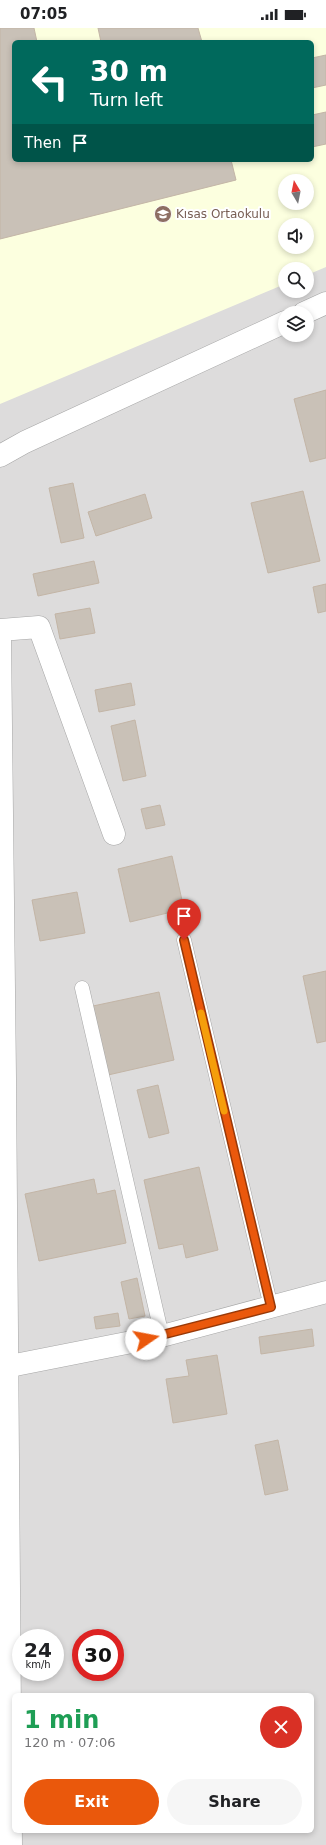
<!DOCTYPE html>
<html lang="en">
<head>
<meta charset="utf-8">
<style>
	:root { --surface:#fff; --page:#f6f6f6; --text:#202124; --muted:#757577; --accent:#ea580c }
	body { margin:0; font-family:"DejaVu Sans",sans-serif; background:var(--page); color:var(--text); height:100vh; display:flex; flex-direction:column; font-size:15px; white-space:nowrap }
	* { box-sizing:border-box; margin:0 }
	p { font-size:13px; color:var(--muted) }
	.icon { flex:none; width:22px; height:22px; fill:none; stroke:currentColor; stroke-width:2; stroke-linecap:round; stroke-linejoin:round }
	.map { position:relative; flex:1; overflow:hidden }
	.side { position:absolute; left:12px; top:1665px; width:302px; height:140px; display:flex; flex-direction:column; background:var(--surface); border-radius:6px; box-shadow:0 2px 6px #0003 }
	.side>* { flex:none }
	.banner { position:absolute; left:12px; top:12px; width:302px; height:122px; border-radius:6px; box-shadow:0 2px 6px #0003; background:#00695c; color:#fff; overflow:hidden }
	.needle { width:26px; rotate:350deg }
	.tools { position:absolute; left:278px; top:146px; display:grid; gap:8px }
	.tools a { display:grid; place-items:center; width:36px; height:36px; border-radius:50%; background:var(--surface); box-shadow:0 2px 6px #0003; font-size:20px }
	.speed { position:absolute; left:12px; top:1601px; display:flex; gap:8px; font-size:20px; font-weight:700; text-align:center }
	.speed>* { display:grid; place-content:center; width:52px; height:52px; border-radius:50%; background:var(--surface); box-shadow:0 2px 6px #0003; line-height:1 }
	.speed small { font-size:10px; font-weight:400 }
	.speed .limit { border:6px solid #d22; background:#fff; color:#111 }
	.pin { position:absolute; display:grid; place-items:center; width:34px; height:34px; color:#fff; margin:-41px -17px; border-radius:50% 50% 50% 0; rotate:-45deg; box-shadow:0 0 4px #0007 }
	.pin .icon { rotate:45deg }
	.me { position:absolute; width:44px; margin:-22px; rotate:78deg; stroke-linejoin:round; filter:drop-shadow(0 0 3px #0008) }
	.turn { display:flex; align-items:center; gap:14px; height:84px; padding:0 12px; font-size:18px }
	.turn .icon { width:52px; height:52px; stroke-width:2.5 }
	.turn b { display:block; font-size:28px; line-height:34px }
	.then { display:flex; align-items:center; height:38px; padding:0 12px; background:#0003; gap:8px; font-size:15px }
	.round { display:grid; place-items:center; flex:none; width:42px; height:42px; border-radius:21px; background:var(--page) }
	.head { display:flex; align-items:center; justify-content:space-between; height:68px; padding:0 12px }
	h1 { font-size:24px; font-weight:700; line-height:30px; color:#1e9e55 }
	.action { display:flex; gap:8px; margin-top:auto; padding:8px 12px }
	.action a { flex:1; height:46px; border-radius:24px; background:var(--accent); color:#fff; font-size:16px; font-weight:700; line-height:46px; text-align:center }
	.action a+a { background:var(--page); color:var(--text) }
	.status { display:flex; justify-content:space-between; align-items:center; height:28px; padding:0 20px; background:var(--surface); direction:ltr }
	.status svg { height:11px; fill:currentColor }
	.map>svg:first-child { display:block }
	.residential { fill:#dddcdc; fill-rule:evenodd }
	.education { fill:#fcffdf; fill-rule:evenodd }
	.building { fill:#c9c1b7; stroke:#c3b5a6 }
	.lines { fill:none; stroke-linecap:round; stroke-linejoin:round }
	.service-casing { stroke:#a6a6a6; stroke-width:15 }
	.minor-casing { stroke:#a6a6a6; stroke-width:23 }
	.service { stroke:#fff; stroke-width:14 }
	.minor { stroke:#fff; stroke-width:22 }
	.route-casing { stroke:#983908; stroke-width:10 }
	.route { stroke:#ea580c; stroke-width:7 }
	.slow { stroke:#f59e0b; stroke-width:7 }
	.labels { text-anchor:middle; stroke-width:4; stroke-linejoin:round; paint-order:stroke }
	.education-label { font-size:12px; fill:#785e54; stroke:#fff; text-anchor:start }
</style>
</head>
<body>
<div class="status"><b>07:05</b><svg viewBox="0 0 49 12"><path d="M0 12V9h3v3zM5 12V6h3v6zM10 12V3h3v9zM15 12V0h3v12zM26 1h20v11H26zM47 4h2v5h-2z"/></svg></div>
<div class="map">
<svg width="326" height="1817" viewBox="0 0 326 1817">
	<rect width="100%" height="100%" fill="#f1eee5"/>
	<path class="residential" d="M0,0H326V1817H0ZM14,14H312V132H14ZM285,153H307V175H285ZM285,197H307V219H285ZM285,241H307V263H285ZM285,285H307V307H285ZM21,1610H55V1644H21ZM81,1610H115V1644H81ZM14,1667H312V1803H14Z"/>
	<path class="education" d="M0,0H326V239L307,247V241H285V256L0,376ZM14,14H312V132H14ZM285,153H307V175H285ZM285,197H307V219H285Z"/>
	<g class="building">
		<polygon points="0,0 34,0 37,14 14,14 14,132 231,132 236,152 0,211"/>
		<polygon points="98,0 198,0 202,14 101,14"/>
		<polygon points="326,27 326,57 312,60 312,30"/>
		<polygon points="326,84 326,116 312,119 312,87"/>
		<polygon points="326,362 326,430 310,434 294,371"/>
		<polygon points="73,455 84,510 61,515 49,460"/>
		<polygon points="303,463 320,533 268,545 251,475"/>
		<polygon points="145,466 152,490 96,508 88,484"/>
		<polygon points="94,533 99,555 38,568 33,546"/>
		<polygon points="326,556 326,583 318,585 313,559"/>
		<polygon points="90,580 95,605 60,611 55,586"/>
		<polygon points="131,655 135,677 99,684 95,662"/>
		<polygon points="135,692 146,748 123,753 111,698"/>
		<polygon points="160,777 165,797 146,801 141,781"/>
		<polygon points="172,828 184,881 130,894 118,841"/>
		<polygon points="77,864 85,905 40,913 32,872"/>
		<polygon points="326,943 326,1013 317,1015 303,948"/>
		<polygon points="159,964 174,1032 108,1047 93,978"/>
		<polygon points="158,1057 169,1105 149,1110 137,1062"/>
		<polygon points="199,1139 218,1222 186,1230 183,1216 159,1221 144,1152"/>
		<polygon points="94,1151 97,1166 115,1162 126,1215 39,1233 25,1166"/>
		<polygon points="137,1250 145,1288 129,1291 121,1254"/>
		<polygon points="118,1285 120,1298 96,1301 94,1289"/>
		<polygon points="312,1301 314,1318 261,1326 259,1309"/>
		<polygon points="217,1327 227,1386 173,1395 166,1351 189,1348 186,1332"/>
		<polygon points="278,1412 288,1462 265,1467 255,1417"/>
	</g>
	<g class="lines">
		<g class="service-casing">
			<g id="service">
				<polyline points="184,912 271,1279"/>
				<polyline points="82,960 162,1308"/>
			</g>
		</g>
		<g class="minor-casing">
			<g id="minor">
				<polyline points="304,285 326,275"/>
				<polyline points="0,428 25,414 285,294"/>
				<polyline points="0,602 39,599 114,806"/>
				<polyline points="0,610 5,1050 11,1817"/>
				<polyline points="0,1340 162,1308 326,1264"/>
			</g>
		</g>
		<use href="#service" class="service"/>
		<use href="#minor" class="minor"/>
	</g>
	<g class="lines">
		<g class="route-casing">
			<polyline id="route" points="146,1311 271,1279 184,912"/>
		</g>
		<use href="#route" class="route"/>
		<polyline class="slow" points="201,985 224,1083"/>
	</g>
	<defs>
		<g id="school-disc" transform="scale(0.9)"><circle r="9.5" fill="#8d6e63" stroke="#fff"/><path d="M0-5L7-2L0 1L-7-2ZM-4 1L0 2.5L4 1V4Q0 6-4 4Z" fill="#fff"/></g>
	</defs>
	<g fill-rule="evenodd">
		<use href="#school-disc" x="163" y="186"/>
	</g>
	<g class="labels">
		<g class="education-label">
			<text x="176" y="190">Kısas Ortaokulu</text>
		</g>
	</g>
</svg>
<div class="tools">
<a><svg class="needle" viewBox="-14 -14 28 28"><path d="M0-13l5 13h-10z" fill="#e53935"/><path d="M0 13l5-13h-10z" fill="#757577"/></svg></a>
<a><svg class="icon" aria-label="sound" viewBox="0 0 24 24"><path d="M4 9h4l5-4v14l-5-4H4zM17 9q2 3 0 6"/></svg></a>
<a><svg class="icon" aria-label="search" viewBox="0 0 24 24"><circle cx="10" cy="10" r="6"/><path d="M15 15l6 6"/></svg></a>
<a><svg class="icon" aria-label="layers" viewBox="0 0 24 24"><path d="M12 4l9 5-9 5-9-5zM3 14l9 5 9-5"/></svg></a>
</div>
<div class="speed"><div>24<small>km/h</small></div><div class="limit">30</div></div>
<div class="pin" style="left:184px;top:912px;background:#d93025"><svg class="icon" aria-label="arrive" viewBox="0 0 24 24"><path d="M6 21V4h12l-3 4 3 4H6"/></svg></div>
<svg class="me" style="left:146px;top:1311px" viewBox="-20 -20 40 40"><circle r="19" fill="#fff"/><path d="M0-13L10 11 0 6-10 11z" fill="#ea580c"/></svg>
<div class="banner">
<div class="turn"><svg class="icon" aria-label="left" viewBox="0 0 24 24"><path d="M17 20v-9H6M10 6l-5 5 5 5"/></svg><div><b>30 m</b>Turn left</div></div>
<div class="then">Then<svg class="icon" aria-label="arrive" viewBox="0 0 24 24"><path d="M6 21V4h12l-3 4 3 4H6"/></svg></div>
</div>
<section class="side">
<div class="head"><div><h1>1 min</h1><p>120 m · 07:06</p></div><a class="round" style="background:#d93025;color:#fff"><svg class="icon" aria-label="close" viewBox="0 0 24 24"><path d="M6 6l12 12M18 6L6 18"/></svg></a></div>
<div class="action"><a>Exit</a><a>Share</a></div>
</section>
</div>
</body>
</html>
